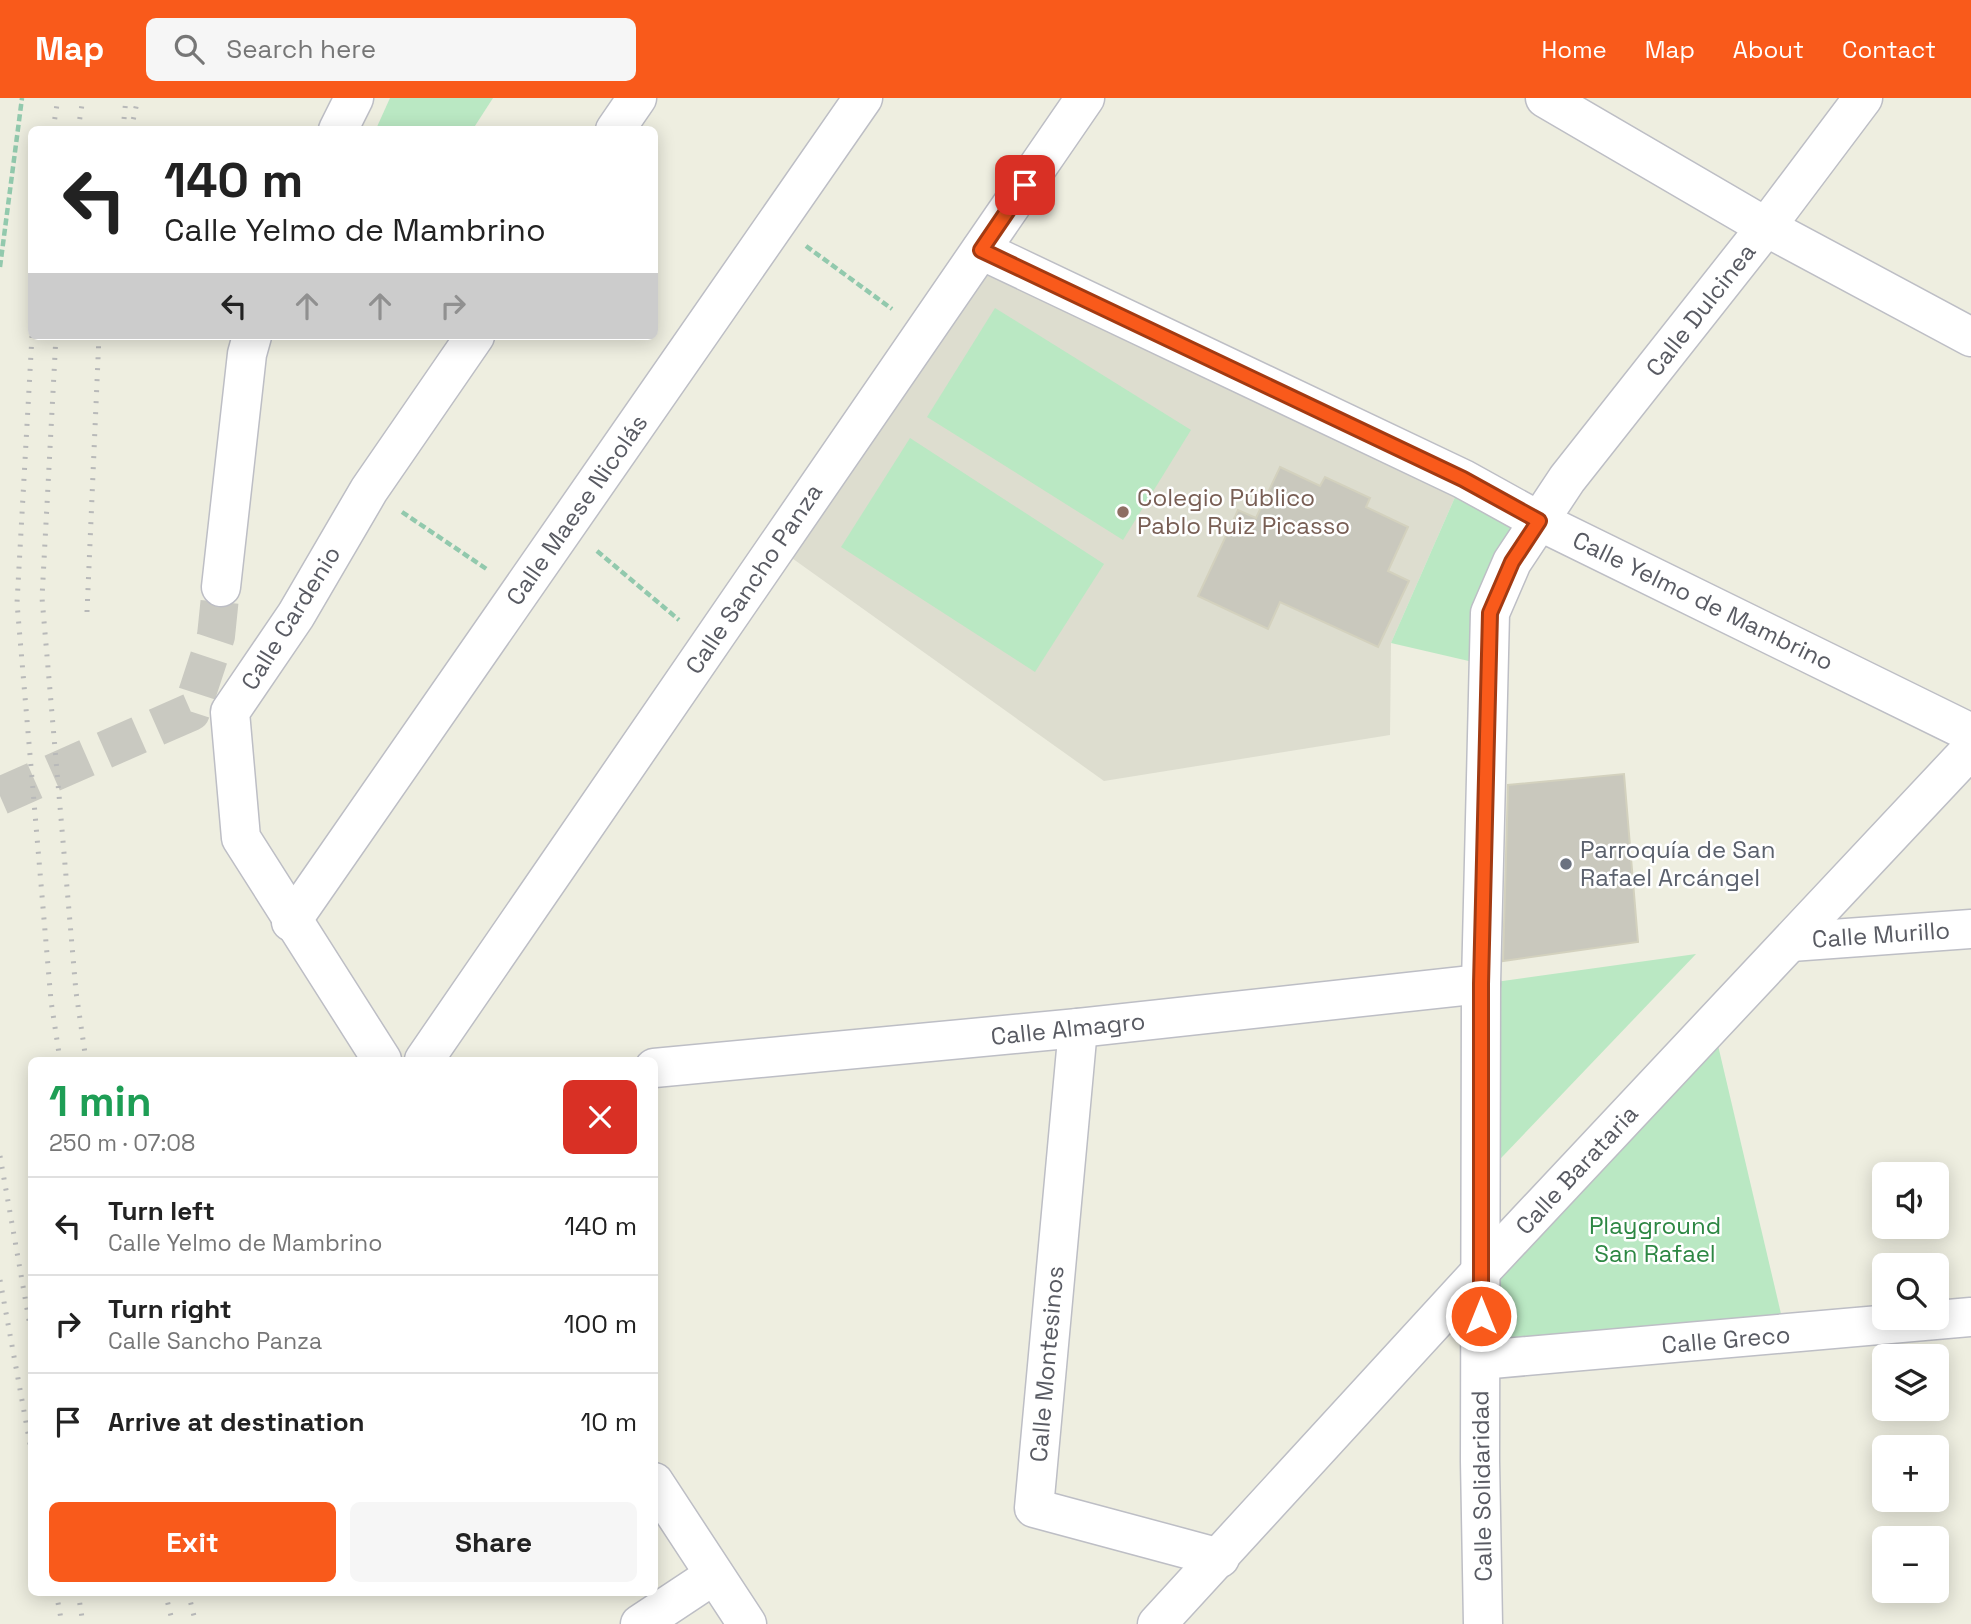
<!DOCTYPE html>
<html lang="en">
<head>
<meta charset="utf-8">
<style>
	:root { --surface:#fff; --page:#f6f6f6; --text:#222; --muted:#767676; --line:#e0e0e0; --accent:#f95a1b }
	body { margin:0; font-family:"Space Grotesk",sans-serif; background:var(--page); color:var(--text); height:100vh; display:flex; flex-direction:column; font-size:26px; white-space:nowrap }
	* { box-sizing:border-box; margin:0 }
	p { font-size:23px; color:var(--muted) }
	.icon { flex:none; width:38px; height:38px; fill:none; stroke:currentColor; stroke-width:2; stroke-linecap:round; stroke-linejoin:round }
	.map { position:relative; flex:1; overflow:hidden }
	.sheet { position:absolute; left:28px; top:959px; width:630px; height:539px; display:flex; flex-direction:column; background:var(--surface); border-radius:10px; box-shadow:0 4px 18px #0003 }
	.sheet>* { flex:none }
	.hud { position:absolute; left:28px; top:28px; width:630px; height:214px; border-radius:10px; box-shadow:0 4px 18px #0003; background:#fff; color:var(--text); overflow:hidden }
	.buttons { position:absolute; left:1872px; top:1064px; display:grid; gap:14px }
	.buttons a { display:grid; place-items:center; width:77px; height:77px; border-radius:10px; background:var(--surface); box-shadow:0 4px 18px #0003; font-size:35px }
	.pin { position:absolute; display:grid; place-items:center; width:60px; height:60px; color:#fff; margin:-30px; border-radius:14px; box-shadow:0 4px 10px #0006 }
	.me { position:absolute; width:77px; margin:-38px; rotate:0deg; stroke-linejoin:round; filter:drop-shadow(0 0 5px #0008) }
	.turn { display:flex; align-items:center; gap:24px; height:147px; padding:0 21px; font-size:32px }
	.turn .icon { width:91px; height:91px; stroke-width:2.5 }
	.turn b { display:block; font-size:49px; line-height:60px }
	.lanes { display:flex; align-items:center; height:66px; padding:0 21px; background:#0003; justify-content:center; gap:35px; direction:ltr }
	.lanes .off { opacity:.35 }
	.round { display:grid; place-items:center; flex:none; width:74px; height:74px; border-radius:10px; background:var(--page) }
	.summary { display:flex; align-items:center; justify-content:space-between; height:119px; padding:0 21px }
	h1 { font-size:42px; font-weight:800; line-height:52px; color:#1e9e55 }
	.cta { display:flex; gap:14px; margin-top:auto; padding:14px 21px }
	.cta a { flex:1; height:80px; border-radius:10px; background:var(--accent); color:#fff; font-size:28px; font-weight:800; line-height:80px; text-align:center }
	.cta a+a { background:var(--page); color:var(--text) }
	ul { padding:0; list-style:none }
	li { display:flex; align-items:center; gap:21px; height:98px; padding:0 21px; border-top:2px solid var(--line) }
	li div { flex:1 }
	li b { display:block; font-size:26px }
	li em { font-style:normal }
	header { display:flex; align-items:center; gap:42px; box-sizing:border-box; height:98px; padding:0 35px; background:var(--accent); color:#fff }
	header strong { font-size:33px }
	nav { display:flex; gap:38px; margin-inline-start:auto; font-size:24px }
	.search { width:490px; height:63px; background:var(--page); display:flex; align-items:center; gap:18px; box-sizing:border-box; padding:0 24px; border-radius:10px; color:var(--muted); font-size:26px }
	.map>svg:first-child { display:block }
	.education { fill:#ddddcf }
	.green { fill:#bae8c3 }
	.building { fill:#c9c8bd; stroke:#d3d1be; stroke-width:2 }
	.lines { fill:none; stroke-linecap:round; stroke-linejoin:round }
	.minor-tunnel { stroke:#c9c9c1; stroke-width:38; stroke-dasharray:38 19; stroke-linecap:butt }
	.minor-casing { stroke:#bdbec5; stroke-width:41 }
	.path { stroke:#92c9ad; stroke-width:4.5; stroke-dasharray:7 3.5; stroke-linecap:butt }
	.minor { stroke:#fff; stroke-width:38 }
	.rail { stroke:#b8b9b9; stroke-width:5; stroke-dasharray:2 9; stroke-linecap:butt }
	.route-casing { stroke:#a23a12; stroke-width:18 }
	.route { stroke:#f95a1b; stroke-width:12 }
	.education-dot { fill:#8d6e63; stroke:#fff; stroke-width:2.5 }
	.worship-dot { fill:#6b7280; stroke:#fff; stroke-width:2.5 }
	.labels { text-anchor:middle; stroke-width:5; stroke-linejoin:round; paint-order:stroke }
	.street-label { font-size:24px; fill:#595b63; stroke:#fff }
	.education-label { font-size:24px; fill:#785e54; stroke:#fff; text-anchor:start }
	.worship-label { font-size:24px; fill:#5b616d; stroke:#fff; text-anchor:start }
	.park-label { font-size:24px; fill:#2d8743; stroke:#fff }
</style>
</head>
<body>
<header>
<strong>Map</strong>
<div class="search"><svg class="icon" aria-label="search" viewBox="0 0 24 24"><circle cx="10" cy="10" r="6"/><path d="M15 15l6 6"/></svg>Search here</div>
<nav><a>Home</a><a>Map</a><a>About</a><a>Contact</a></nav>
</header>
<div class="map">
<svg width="1971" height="1526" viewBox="0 0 1971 1526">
	<rect width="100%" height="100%" fill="#eeeee0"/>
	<polygon class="education" points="981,152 1463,381 1391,545 1390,637 1104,683 775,448"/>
	<g class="green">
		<polygon points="390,0 493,0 473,31 376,31"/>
		<polygon points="995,210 1191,332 1123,442 927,319"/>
		<polygon points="910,340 1104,466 1035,574 841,449"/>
		<polygon points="1463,381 1539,423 1486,567 1391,545"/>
		<polygon points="1696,856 1481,1081 1481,886"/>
		<polygon points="1713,926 1786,1237 1481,1262 1481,1173"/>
	</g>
	<g class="building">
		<polygon points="1280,369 1320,388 1325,379 1370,400 1366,409 1408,429 1388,473 1409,483 1378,549 1280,504 1268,531 1198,498 1238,412 1256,420"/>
		<polygon points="1624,676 1638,844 1503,863 1508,687"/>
	</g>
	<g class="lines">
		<polyline class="minor-tunnel" points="0,698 191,614 216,538 221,489"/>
		<g class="minor-casing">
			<g id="minor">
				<polyline points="1545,0 1766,129 1971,239"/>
				<polyline points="338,32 354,0"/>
				<polyline points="615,32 637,0"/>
				<polyline points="981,152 1463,381 1539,423 1971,635"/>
				<polyline points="221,489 247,256 252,238"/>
				<polyline points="291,824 863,0"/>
				<polyline points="1791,844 1971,831"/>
				<polyline points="1078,930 1034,1410 1220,1460"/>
				<polyline points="382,962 241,740 230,614 296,517 369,392 475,238"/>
				<polyline points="424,962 1085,0"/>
				<polyline points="654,970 1078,930 1481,886"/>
				<polyline points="1481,1262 1971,1219"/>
				<polyline points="654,1384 747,1526"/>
				<polyline points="640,1526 714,1477"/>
				<polyline points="1157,1526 1481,1173 1971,651"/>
				<polyline points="1483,1526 1480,1363 1481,886 1490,515 1512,464 1567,381 1766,129 1863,0"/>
			</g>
		</g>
		<g class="path">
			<polyline points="806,148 892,211"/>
			<polyline points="0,169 22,0"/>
			<polyline points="402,414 488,472"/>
			<polyline points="597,453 679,522"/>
		</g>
		<use href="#minor" class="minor"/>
		<g class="rail">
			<polyline points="53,32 58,0"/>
			<polyline points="78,32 83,0"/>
			<polyline points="123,32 126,0"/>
			<polyline points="131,32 138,0"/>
			<polyline points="32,238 17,505 51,903 60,962"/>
			<polyline points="56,238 42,500 76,894 86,962"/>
			<polyline points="87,514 99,238"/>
			<polyline points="0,1058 32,1239"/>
			<polyline points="0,1182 32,1357"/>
			<polyline points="56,1494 62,1526"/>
			<polyline points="78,1494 83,1526"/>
			<polyline points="165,1494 173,1526"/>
			<polyline points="188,1494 196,1526"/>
		</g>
	</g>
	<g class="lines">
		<g class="route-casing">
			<polyline id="route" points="1025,87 981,152 1463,381 1539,423 1512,464 1490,515 1481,886 1481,1218"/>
		</g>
		<use href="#route" class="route"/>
	</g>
	<circle class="education-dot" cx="1123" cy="414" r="7"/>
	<circle class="worship-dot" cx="1566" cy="766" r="7"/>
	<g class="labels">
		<g class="street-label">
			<text transform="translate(1701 212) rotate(-52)" y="8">Calle Dulcinea</text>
			<text transform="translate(577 412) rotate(-55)" y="8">Calle Maese Nicolás</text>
			<text transform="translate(754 481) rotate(-56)" y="8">Calle Sancho Panza</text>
			<text transform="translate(1703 503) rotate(26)" y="8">Calle Yelmo de Mambrino</text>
			<text transform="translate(291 520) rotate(-58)" y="8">Calle Cardenio</text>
			<text transform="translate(1881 837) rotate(-4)" y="8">Calle Murillo</text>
			<text transform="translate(1068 931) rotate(-6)" y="8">Calle Almagro</text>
			<text transform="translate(1577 1072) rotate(-47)" y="8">Calle Barataria</text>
			<text transform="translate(1726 1242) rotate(-5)" y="8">Calle Greco</text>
			<text transform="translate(1047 1266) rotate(-85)" y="8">Calle Montesinos</text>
			<text transform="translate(1482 1388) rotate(-91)" y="8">Calle Solidaridad</text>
		</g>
		<g class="education-label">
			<text x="1137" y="408">Colegio Público<tspan x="1137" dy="28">Pablo Ruiz Picasso</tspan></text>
		</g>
		<g class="worship-label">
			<text x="1580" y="760">Parroquía de San<tspan x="1580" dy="28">Rafael Arcángel</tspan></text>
		</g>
		<g class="park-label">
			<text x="1655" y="1136">Playground<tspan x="1655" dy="28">San Rafael</tspan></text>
		</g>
	</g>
</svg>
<div class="buttons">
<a><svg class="icon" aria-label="sound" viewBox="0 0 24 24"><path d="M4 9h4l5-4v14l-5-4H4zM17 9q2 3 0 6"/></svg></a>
<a><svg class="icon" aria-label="search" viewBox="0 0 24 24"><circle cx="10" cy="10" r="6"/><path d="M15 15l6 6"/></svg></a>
<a><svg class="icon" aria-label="layers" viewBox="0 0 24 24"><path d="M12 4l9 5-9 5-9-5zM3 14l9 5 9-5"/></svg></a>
<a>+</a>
<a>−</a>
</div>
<div class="pin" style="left:1025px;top:87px;background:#d93025"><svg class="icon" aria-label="arrive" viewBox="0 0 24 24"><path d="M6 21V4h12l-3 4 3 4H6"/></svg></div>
<svg class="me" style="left:1481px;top:1218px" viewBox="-20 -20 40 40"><circle r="17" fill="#f95a1b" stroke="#fff" stroke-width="3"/><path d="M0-11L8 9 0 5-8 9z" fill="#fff"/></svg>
<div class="hud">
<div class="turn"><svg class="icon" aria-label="left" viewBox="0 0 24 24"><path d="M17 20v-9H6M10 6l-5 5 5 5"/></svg><div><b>140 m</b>Calle Yelmo de Mambrino</div></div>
<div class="lanes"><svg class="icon" aria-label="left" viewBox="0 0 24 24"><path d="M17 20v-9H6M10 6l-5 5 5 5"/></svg><svg class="icon off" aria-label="ahead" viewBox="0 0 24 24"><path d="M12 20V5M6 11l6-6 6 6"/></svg><svg class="icon off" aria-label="ahead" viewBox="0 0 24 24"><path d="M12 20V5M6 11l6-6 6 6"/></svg><svg class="icon off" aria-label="right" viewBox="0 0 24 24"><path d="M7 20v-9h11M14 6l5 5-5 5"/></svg></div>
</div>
<section class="sheet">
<div class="summary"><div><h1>1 min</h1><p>250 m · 07:08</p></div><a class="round" style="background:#d93025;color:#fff"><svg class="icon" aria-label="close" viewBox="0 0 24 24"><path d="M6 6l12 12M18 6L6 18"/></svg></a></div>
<ul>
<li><svg class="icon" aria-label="left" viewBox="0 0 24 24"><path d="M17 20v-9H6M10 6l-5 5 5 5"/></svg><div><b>Turn left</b><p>Calle Yelmo de Mambrino</p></div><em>140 m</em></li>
<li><svg class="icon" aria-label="right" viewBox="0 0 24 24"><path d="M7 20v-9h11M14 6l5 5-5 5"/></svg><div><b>Turn right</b><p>Calle Sancho Panza</p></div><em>100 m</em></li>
<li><svg class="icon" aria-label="arrive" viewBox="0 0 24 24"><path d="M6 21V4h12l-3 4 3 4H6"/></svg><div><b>Arrive at destination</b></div><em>10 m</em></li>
</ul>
<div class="cta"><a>Exit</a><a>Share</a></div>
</section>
</div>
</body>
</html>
